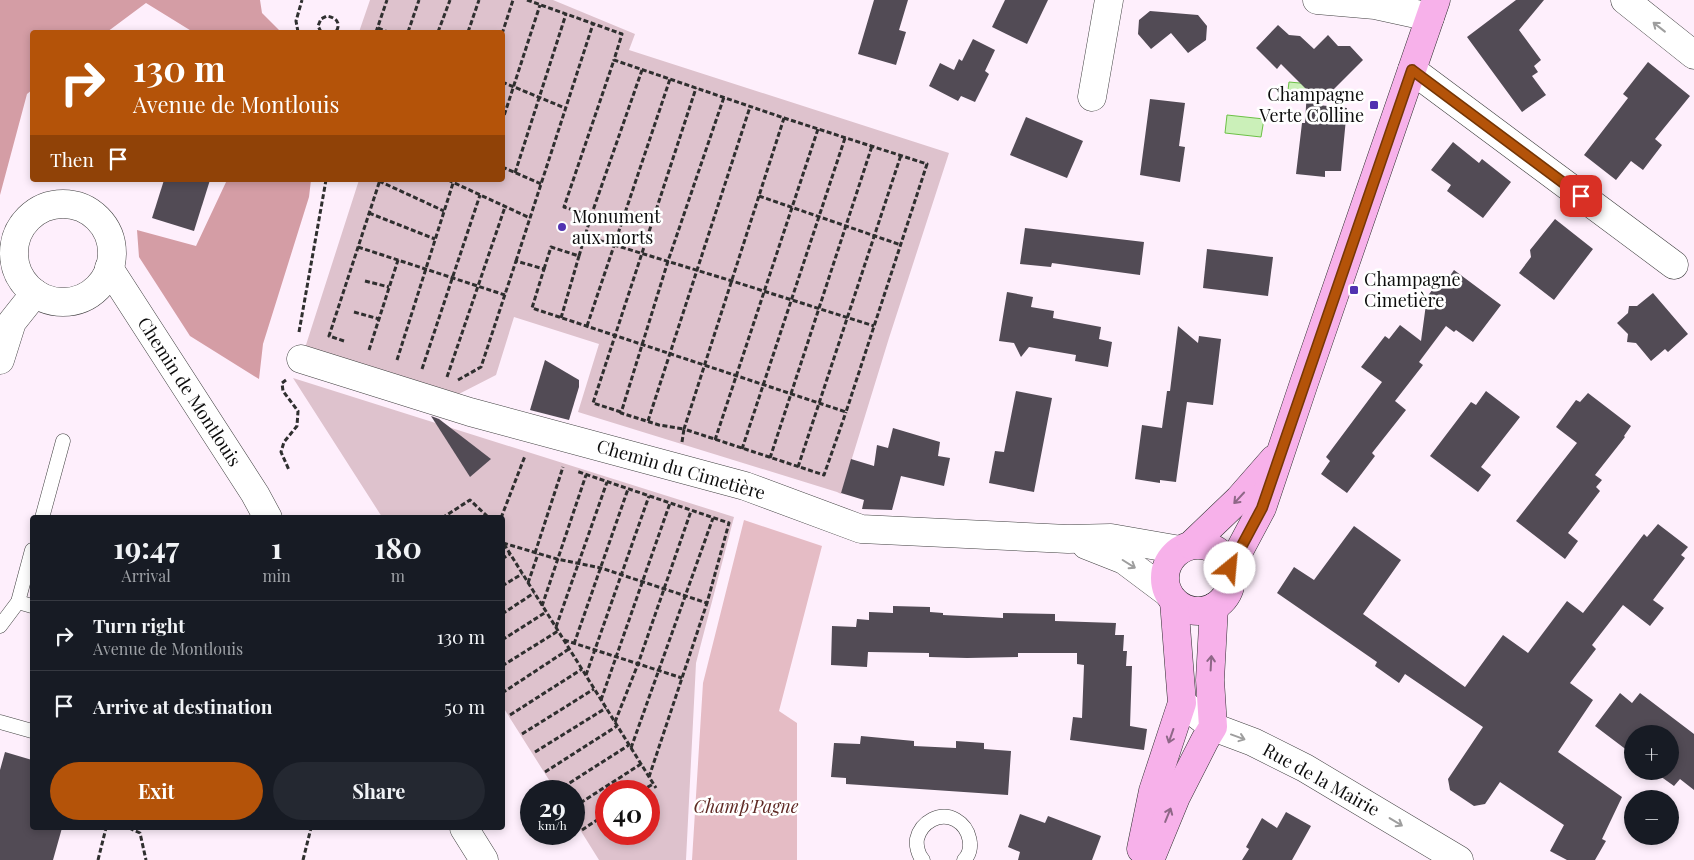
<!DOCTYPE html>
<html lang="en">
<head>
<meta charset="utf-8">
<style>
	:root { --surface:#171b24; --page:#242831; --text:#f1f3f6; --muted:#9ea1a6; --line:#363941; --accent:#b45309 }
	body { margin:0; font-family:"Playfair Display",serif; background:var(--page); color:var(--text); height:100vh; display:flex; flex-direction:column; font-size:19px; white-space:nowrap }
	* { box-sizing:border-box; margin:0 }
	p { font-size:16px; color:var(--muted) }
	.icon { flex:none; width:28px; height:28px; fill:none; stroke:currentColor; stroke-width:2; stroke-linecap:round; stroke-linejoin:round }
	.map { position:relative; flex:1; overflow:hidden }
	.panel { position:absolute; left:30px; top:515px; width:475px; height:315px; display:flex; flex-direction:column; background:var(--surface); border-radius:5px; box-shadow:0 2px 8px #0003 }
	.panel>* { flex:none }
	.hud { position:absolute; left:30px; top:30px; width:475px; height:152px; border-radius:5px; box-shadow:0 2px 8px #0003; background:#b45309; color:#fff; overflow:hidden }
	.tools { position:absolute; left:1624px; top:725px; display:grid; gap:10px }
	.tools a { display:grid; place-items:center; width:55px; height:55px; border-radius:50%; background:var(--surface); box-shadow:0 2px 8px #0003; font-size:25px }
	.speed { position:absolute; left:520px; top:780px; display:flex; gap:10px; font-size:25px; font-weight:700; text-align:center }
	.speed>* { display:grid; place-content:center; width:65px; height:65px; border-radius:50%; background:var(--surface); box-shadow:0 2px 8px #0003; line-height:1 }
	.speed small { font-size:12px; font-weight:400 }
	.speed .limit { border:8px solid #d22; background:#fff; color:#111 }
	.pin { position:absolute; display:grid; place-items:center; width:42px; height:42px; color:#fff; margin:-21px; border-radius:10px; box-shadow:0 2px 8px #0006 }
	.me { position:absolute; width:55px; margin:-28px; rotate:28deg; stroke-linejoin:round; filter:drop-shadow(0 0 4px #0008) }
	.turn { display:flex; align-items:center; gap:18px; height:105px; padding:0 20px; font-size:22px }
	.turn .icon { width:65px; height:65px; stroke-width:2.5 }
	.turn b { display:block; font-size:35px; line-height:42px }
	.then { display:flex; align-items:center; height:48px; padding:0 20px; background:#0003; gap:10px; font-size:19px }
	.eta { display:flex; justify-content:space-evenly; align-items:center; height:85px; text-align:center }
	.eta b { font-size:30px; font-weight:700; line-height:35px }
	.button { display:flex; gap:10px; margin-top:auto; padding:10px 20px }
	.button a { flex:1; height:58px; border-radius:30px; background:var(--accent); color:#fff; font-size:20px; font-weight:700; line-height:58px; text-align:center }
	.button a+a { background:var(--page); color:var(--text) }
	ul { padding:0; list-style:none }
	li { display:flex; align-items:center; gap:15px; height:70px; padding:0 20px; border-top:1px solid var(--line) }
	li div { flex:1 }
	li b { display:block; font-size:19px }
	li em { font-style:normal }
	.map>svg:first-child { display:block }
	.green { fill:#e5bcc5 }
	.forest { fill:#d49da5 }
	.cemetery { fill:#dec2cd; fill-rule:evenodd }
	.water { fill:#cbf0b9; stroke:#6cc146 }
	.building { fill:#524b55 }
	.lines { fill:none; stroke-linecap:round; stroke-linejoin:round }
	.lane-casing { stroke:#404040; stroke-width:15 }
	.street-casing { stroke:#404040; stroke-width:29 }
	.secondary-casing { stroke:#2f2f2f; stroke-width:29 }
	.path { stroke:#2f2f2f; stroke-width:3; stroke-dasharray:5 2.5; stroke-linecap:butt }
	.lane { stroke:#fff; stroke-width:14 }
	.street { stroke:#fff; stroke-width:28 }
	.secondary { stroke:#f7b1ea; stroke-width:28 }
	.oneway { stroke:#9e9e9e }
	.oneway2 { stroke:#8e6787 }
	.route-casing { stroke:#753606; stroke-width:12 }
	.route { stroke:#b45309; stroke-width:9 }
	.poi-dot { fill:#5132b1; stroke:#fff; stroke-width:2 }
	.labels { text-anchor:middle; stroke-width:5; stroke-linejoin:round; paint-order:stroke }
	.poi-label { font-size:18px; fill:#0d0d0d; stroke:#fff; text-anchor:start }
	.street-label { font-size:18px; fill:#0d0d0d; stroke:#fff }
	.park-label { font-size:18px; font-style:italic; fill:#5f2924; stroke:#fff }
</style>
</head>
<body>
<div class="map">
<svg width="1694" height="860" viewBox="0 0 1694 860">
	<rect width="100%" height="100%" fill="#feeffc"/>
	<polygon class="green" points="744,520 822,546 779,711 797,723 797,860 692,860 703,683"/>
	<g class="forest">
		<polygon points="0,0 260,0 262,13 281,32 193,32 146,3 107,32 32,32 32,90 27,94 0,195"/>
		<polygon points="227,180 311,180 309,197 263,344 259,379 190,336 139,257 137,230 196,246"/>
	</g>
	<g class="cemetery">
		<polygon points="370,0 553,0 635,34 629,50 949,153 889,338 841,494 837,492 578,412 599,344 514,317 496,375 453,397 305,348 359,180 502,180 502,32 359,32"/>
		<path d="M293,378L734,517L696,663L686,860H599L574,820V791H556L503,707L502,518L382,517ZM606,791H649V834H606Z"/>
	</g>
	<g class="water">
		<polygon points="1289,82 1321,85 1319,101 1287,98"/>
		<polygon points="1227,115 1264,119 1261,137 1225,133"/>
	</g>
	<g class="building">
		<polygon points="874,0 908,0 899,30 906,32 896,65 858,54"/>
		<polygon points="1005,0 1048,0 1027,44 992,27"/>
		<polygon points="1516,0 1544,0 1519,30 1541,60 1534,66 1538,72 1532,76 1546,95 1522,112 1467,37"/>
		<polygon points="1150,11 1198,15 1207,26 1206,40 1188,53 1171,33 1151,49 1138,34 1139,20"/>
		<polygon points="1278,25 1289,35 1300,36 1314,49 1328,35 1338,46 1350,46 1363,60 1318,105 1347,108 1341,171 1325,171 1325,177 1296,174 1302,123 1305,123 1307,90 1281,64 1277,69 1256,48"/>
		<polygon points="973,39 995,50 985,71 989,74 975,102 961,96 958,101 929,86 940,63 954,70 959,59 962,61"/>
		<polygon points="1648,62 1690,96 1655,139 1662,145 1643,170 1631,161 1616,180 1584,155 1628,98 1623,94"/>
		<polygon points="1150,99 1185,103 1179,146 1185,147 1180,182 1140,175"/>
		<polygon points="1026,117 1083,141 1067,178 1010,155"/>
		<polygon points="1453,142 1479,163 1482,159 1511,182 1483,218 1447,191 1451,185 1431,170"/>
		<polygon points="164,180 210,180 194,231 152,218"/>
		<polygon points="1555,219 1593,249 1554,300 1519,273 1531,257 1530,250"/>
		<polygon points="1025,228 1144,242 1140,275 1052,263 1051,267 1020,264"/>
		<polygon points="1207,249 1273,257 1268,296 1203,288"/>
		<polygon points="1454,270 1501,305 1473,342 1456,330 1454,332 1446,326 1419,362 1423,365 1395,401 1406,410 1372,453 1375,456 1347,493 1321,474 1330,461 1326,457 1382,382 1361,367 1385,336 1389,339 1400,325 1421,341 1427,297 1438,282 1443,286"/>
		<polygon points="1007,292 1033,297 1031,307 1054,311 1053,318 1101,327 1099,339 1112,342 1108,367 1075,361 1076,355 1029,347 1021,357 1014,343 999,341"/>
		<polygon points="1653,293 1688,334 1668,352 1665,349 1651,361 1636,343 1627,342 1628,334 1617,323 1628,313 1629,306 1637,306"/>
		<polygon points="1178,326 1198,343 1199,336 1221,339 1213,405 1187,402 1176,482 1160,480 1160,483 1135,479 1142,425 1162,428 1167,391 1170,391"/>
		<polygon points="545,360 579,380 579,387 569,420 530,410"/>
		<polygon points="1016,391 1052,398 1034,492 989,483 995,451 1004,452"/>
		<polygon points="1486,391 1520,417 1481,467 1491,475 1478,492 1430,456 1471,402 1476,405"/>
		<polygon points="1588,393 1631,426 1624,436 1625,437 1595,475 1602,480 1596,487 1600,491 1568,533 1578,541 1565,559 1516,521 1577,443 1556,427 1576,400 1580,402"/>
		<polygon points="431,416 439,419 491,459 470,477"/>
		<polygon points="893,428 940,442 938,456 950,458 944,486 901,476 892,510 862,509 864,500 841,493 851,459 874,466 877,445 888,448"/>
		<polygon points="1658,524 1688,547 1681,555 1685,558 1653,600 1664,608 1650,626 1623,605 1592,645 1596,649 1570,683 1593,700 1558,752 1622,797 1602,839 1606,841 1595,860 1567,860 1550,851 1564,825 1500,782 1485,804 1474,806 1450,790 1448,779 1483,727 1405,674 1399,683 1375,666 1377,662 1277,593 1294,567 1314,580 1354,526 1401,560 1363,614 1465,687 1503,635 1528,653 1567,601 1583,613 1644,534 1647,537"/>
		<polygon points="893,606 930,607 930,612 943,613 943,615 1003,618 1003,613 1055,614 1055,621 1116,623 1115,635 1124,635 1123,651 1127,651 1126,666 1132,666 1130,726 1147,729 1144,750 1070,740 1073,717 1082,718 1084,665 1077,664 1077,653 1018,653 1018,657 967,658 929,657 929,653 868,652 867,667 831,665 832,626 856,627 857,619 869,620 869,612 893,613"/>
		<polygon points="1620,693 1632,703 1640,693 1694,734 1694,790 1680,779 1674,786 1653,771 1670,771 1670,734 1632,734 1632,754 1595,726"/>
		<polygon points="861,736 914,741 914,746 956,748 956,741 984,743 984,749 1011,751 1008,795 846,784 846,778 831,777 834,743 860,744"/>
		<polygon points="5,752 32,760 32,828 62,828 53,860 0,860 0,770"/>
		<polygon points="1286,812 1311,826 1292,860 1242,860 1249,849 1246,847 1262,818 1277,828"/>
		<polygon points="1020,814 1045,823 1048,816 1101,836 1092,860 1018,860 1020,852 1008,847"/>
	</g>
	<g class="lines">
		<g class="lane-casing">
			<g id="lane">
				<polyline points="42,518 63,441"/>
				<polyline points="18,602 32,606"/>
				<polyline points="0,626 18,602 32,550"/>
				<polyline points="0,722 32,731"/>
				<path d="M923,860C918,855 916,845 917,839C921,822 940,811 956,820C970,828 975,849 964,860"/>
			</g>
		</g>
		<g class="street-casing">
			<g id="street">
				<polyline points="1317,0 1375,5 1430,17"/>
				<polyline points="1625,0 1694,55"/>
				<polyline points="1412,70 1674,265"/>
				<polyline points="1092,97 1109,0"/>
				<circle cx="63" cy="253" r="49"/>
				<polyline points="109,268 255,494 268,518"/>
				<polyline points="301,359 470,412 745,486 861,529 1068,539 1111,538 1180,550"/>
				<polyline points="0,360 12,322 35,293"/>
				<polyline points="1086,545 1124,560 1168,593"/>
				<polyline points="1182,703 1213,727 1253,742 1305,768 1459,860"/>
				<polyline points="464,828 484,860"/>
			</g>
		</g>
		<g class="secondary-casing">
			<g id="secondary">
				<circle cx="1198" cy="578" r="33"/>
				<polyline points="1191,545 1239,499 1274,459"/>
				<polyline points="1230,568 1262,508 1304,383 1436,0"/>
				<polyline points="1141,849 1153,791 1182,703 1174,601"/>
				<polyline points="1150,860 1176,797 1205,740 1213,727 1210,680 1214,607"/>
			</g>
		</g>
		<g class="path">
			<polyline points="527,0 622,34 614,60 784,118 684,429 824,475 846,412"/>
			<polyline points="378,28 388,32"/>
			<polyline points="298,32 296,21 302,0"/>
			<path d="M321,32L318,26L321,19L327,16C337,18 341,23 336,32"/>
			<polyline points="376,32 387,0"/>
			<polyline points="408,32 419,0"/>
			<polyline points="438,32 450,0"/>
			<polyline points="468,32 479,0"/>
			<polyline points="502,34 513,0"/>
			<polyline points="502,82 565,108"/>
			<polyline points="502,122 540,5"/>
			<polyline points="502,167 541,184"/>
			<polyline points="515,173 566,14"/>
			<polyline points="448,180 530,218"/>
			<polyline points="379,181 444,211"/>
			<polyline points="759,196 901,245"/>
			<polyline points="369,213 435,239"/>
			<polyline points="591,216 642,70"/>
			<polyline points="585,236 732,281 874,326"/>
			<polyline points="358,247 505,295"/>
			<polyline points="516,261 593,24"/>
			<polyline points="544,269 551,247 579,256 591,216 564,207 614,60"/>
			<polyline points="365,281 389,287"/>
			<polyline points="354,312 379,319"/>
			<polyline points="561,318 579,256"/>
			<polyline points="587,326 670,79"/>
			<polyline points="299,332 326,180"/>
			<polyline points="344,341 329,336 380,180"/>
			<polyline points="369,350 398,260"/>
			<polyline points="397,360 454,180"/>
			<polyline points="422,369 480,195"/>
			<polyline points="447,377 505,207"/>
			<polyline points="286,380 282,383 283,391 298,411 297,426 284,442 281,452 289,470"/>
			<polyline points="458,380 481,367 516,261 544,269 532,308 846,412 927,164 784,118"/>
			<polyline points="621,412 593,403 696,88"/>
			<polyline points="648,421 750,107"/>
			<polyline points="715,440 818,129"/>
			<polyline points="682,442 684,429 659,425 621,413 668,261 724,97"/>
			<polyline points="742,449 845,138"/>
			<polyline points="770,458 872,146"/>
			<polyline points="798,467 901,155"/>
			<polyline points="442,518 470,500 489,518"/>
			<polyline points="501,518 525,456"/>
			<polyline points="503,543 557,559 601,568 707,603 729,523 576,471"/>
			<polyline points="504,544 656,788"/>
			<polyline points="535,553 563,467"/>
			<polyline points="502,559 510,554"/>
			<polyline points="528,583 538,554"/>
			<polyline points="502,586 522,574"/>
			<polyline points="542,606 586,475"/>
			<polyline points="502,614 534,593"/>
			<polyline points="556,627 607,482"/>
			<polyline points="502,640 546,612"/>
			<polyline points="564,640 682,678"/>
			<polyline points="574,644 628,489"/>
			<polyline points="502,666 558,631"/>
			<polyline points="586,675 649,496"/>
			<polyline points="502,693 569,649"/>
			<polyline points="601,700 670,503"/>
			<polyline points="510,715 582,669"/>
			<polyline points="615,722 638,664 691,511"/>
			<polyline points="522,734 594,689"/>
			<polyline points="631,748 713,518"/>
			<polyline points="535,752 606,708"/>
			<polyline points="545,772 617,726"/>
			<polyline points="649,777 707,603"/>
			<polyline points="557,791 629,745"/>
			<polyline points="641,791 653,784"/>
			<polyline points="574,807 641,764"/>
			<polyline points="129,828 140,833 146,860"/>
			<polyline points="582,830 606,814"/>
			<polyline points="98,860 106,828"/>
			<polyline points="303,860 311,828"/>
		</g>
		<use href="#lane" class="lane"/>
		<use href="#street" class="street"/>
		<use href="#secondary" class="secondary"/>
	</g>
	<defs><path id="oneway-shaft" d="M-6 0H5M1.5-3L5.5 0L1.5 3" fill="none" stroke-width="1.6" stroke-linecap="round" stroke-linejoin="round" transform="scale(1.25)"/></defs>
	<g class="oneway">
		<use href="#oneway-shaft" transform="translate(1659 27) rotate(-142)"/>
		<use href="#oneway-shaft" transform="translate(1129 564) rotate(32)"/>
		<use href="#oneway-shaft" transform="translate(1238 737) rotate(20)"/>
		<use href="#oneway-shaft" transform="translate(1396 822) rotate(31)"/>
	</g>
	<g class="oneway2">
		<use href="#oneway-shaft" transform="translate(1239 498) rotate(133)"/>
		<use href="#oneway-shaft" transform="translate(1211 663) rotate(-87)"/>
		<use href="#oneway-shaft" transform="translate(1171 736) rotate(109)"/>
		<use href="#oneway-shaft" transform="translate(1168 815) rotate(-68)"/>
	</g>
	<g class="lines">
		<g class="route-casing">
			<polyline id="route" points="1230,568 1262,508 1412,70 1581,196"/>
		</g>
		<use href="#route" class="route"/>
	</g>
	<g class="poi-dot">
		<rect x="1369" y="100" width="10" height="10" rx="2.5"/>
		<circle cx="562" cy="227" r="5"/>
		<rect x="1349" y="285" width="10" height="10" rx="2.5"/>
	</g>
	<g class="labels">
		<g class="poi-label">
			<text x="1364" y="101" text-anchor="end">Champagne<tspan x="1364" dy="21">Verte Colline</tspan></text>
			<text x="572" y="223">Monument<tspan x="572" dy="21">aux morts</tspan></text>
			<text x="1364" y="286">Champagne<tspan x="1364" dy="21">Cimetière</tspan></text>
		</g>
		<g class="street-label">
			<text transform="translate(189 392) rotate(57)" y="6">Chemin de Montlouis</text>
			<text transform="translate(681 470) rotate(16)" y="6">Chemin du Cimetière</text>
			<text transform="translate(1321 780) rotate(29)" y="6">Rue de la Mairie</text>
		</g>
		<g class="park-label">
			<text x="746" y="813">Champ'Pagne</text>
		</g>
	</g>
</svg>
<div class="tools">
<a>+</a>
<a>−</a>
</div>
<div class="speed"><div>29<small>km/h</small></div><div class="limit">40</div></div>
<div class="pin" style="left:1581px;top:196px;background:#d93025"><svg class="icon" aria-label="arrive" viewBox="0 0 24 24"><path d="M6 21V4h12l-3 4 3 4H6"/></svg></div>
<svg class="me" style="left:1230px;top:568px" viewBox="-20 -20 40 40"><circle r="19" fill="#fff"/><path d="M0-13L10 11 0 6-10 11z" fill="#b45309"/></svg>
<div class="hud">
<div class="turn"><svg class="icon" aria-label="right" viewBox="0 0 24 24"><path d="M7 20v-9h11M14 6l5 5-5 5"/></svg><div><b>130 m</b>Avenue de Montlouis</div></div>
<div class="then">Then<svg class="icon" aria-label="arrive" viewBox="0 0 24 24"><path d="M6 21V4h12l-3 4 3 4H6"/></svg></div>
</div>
<section class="panel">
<div class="eta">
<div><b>19:47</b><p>Arrival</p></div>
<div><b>1</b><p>min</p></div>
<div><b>180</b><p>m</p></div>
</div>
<ul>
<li><svg class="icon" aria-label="right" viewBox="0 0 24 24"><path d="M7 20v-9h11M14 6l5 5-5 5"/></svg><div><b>Turn right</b><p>Avenue de Montlouis</p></div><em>130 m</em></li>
<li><svg class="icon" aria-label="arrive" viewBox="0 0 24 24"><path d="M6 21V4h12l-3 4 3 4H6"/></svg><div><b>Arrive at destination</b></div><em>50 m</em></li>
</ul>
<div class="button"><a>Exit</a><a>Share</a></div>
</section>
</div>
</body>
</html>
